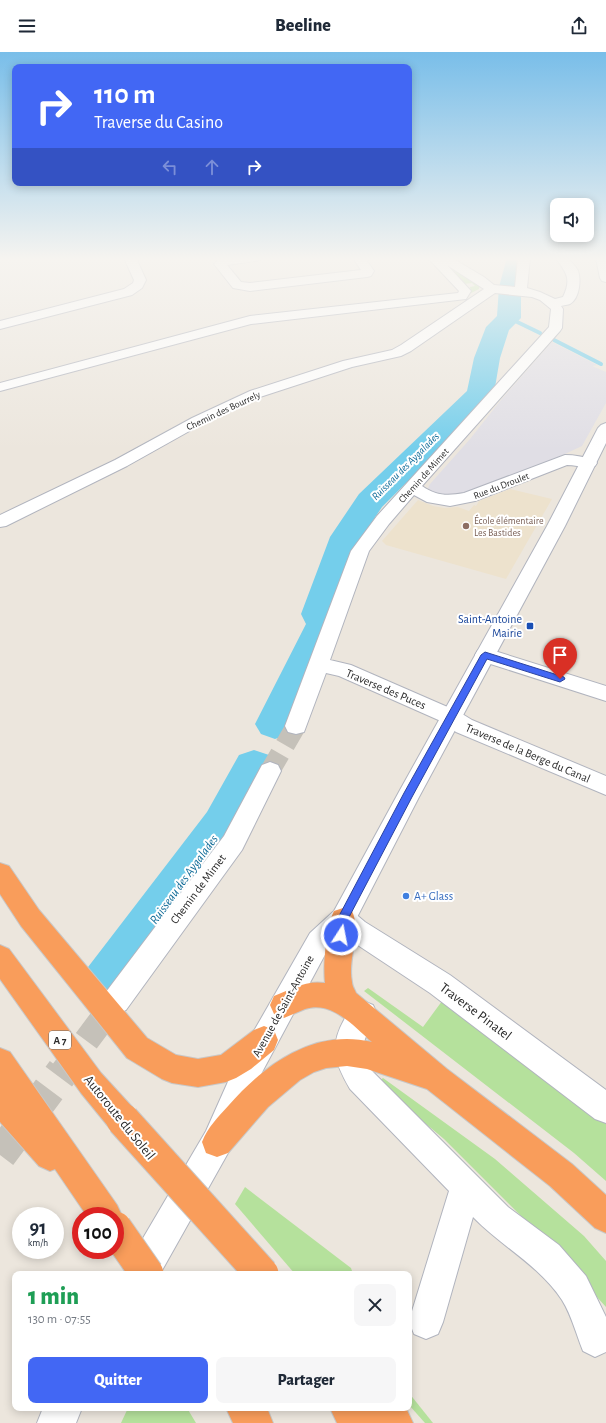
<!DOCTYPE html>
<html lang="fr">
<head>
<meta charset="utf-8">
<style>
	:root { --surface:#fff; --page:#f6f6f7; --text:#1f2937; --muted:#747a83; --accent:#4267f4 }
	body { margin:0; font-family:"Alegreya Sans",sans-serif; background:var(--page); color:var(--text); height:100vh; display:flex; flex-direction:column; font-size:15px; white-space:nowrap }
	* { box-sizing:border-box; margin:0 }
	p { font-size:13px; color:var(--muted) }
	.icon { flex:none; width:22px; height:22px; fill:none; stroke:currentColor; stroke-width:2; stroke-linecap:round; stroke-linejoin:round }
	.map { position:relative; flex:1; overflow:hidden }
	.panel { position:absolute; left:12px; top:1219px; width:400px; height:140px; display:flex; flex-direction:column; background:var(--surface); border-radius:8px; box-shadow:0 2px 10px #0003 }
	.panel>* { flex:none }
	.guide { position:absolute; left:12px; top:12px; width:400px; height:122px; border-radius:8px; box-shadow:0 2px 10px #0003; background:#4267f4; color:#fff; overflow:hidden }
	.tools { position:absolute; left:550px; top:146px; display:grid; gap:8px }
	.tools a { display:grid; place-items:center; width:44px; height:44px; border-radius:8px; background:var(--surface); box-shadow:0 2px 10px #0003; font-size:20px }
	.speed { position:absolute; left:12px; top:1155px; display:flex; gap:8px; font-size:20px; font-weight:700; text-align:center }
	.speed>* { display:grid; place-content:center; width:52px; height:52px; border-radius:50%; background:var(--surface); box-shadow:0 2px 10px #0003; line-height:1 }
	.speed small { font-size:10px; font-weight:400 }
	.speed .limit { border:6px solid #d22; background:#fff; color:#111 }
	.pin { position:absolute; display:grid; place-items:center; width:34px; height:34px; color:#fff; margin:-41px -17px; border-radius:50% 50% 50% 0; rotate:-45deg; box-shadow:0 0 4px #0007 }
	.pin .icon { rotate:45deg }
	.me { position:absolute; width:44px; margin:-22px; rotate:11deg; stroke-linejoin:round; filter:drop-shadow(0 0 3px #0008) }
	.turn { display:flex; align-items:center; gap:14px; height:84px; padding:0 16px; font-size:18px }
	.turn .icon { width:52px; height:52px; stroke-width:2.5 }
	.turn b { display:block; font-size:28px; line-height:34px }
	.lanes { display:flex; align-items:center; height:38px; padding:0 16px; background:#0003; justify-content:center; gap:20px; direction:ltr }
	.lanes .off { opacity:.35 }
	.round { display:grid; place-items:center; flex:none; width:42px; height:42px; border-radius:8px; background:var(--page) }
	.overview { display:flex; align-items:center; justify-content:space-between; height:68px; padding:0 16px }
	h1 { font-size:24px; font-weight:800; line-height:30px; color:#1e9e55 }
	.primary-button { display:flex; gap:8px; margin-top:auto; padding:8px 16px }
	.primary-button a { flex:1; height:46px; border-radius:8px; background:var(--accent); color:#fff; font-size:16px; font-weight:800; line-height:46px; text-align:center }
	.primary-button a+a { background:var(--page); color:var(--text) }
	header { display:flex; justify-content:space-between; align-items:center; height:52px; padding:0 16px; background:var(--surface); font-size:18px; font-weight:800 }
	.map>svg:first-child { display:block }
	.industrial { fill:#e0dee5 }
	.education { fill:#ede2cd }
	.green { fill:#b5e19c }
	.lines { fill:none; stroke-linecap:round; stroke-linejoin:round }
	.stream { stroke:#74ceeb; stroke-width:4 }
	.river { fill:#74ceeb; fill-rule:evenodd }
	.street-tunnel-far2 { stroke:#c5c1b9; stroke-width:20; stroke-dasharray:20 10; stroke-linecap:butt }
	.street-tunnel-far1 { stroke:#c5c1b9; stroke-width:26; stroke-dasharray:26 13; stroke-linecap:butt }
	.street-tunnel { stroke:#c5c1b9; stroke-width:33; stroke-dasharray:33 16; stroke-linecap:butt }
	.street-casing { stroke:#b1b4be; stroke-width:2 }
	.secondary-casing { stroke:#b1b4be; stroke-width:2 }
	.highway-casing { stroke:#c8c8c8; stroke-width:2 }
	.street { fill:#fff; fill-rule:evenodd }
	.secondary { fill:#fff; fill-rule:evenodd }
	.highway { fill:#f99d5b; fill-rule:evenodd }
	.highway-bridge-casing { stroke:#c8c8c8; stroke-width:35; stroke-linecap:butt }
	.highway-bridge { stroke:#f99d5b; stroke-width:33 }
	.route { fill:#4267f4; stroke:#2b439f }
	.education-dot { fill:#8d6e63; stroke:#fff; stroke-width:1.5 }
	.transit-dot { fill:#1a4fb4; stroke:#fff; stroke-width:1.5 }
	.shop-dot { fill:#3f7fe0; stroke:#fff; stroke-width:1.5 }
	.labels { text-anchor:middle; stroke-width:4; stroke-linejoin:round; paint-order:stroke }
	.far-street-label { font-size:10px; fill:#2b2b2b; stroke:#fff }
	.far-education-label { font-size:10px; fill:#785e54; stroke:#fff; text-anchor:start }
	.far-water-label { font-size:11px; font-style:italic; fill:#116c98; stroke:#fff }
	.shield { fill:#fff; stroke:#6b6b6b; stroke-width:1 }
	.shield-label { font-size:11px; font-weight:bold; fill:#2b2b2b }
	.transit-label { font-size:12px; fill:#164399; stroke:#fff; text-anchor:end }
	.street-label { font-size:12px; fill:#2b2b2b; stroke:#fff }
	.shop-label { font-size:12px; fill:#366cbe; stroke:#fff; text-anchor:start }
	.water-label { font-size:13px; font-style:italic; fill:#116c98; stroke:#fff }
	.near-street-label { font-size:14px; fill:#2b2b2b; stroke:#fff }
</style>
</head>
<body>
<header><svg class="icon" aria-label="menu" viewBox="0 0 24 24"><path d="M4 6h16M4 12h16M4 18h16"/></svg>Beeline<svg class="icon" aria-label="share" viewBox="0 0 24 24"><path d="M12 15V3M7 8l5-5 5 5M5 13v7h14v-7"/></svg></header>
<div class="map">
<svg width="606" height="1371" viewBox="0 0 606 1371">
	<rect width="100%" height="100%" fill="#ece6dd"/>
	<polygon class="industrial" points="552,290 597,313 592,314 606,320 606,351 582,394 550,409 461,443 448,445 430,439 428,436 430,432 470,387 501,348"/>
	<polygon class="education" points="510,437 552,447 506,527 386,493 382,489 418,448 433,454 445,456 458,455 469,459 474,453 476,454 479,449"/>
	<g class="green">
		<polygon points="436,206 439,206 474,227 480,233 479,237 471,241 470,235 475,234 472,231 464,232"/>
		<polygon points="368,936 423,975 445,945 606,1065 606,1129 574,1101 364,939"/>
		<polygon points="383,1026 495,1107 584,1184 606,1209 606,1255 545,1188 444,1087 377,1031"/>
		<polygon points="245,1135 351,1216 353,1222 295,1222 235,1152"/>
		<polygon points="409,1341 433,1371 425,1371 409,1353"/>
		<polygon points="128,1356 187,1356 196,1371 121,1371"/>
	</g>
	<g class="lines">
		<g class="stream">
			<polyline points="509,266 540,281"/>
			<polyline points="554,288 601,312"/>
		</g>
		<g class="river">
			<polygon points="504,206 526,206 528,208 521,235 521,266 509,278 500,306 494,341 490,347 382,455 362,485 337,562 342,572 295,672 289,682 275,687 261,682 255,672 306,572 301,562 330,485 359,442 467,339 474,306 486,275 497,264 499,235 506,209"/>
			<polygon points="254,698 269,703 275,714 239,786 121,951 103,958 85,951 77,935 85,919 207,760 239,703"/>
		</g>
		<polyline class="street-tunnel-far2" points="270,719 296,674"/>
		<polyline class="street-tunnel-far1" points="63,1020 116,949"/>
		<polyline class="street-tunnel" points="0,1103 63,1019"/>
		<g class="street-casing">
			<g id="street">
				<polygon points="124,206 136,206 146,228 142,236 132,243 0,277 0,269 124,237 133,231 134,228"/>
				<polygon points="223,206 261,206 259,208 255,209 227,213 241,230 250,231 361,218 353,206 365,206 374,219 371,224 367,225 250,239 233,236 214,212 220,207"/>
				<path d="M428,206H452L484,225L494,233L515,235L518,206H530L527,236L540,240L555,247L563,245C572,226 566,221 556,206H568C571,210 576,214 578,219C581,227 580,246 570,252C568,253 564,253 561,254L563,257L562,276L560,279L422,434C436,444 448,444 464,441L565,403C575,403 585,405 595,408L597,411L595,414C586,417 576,413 567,413L475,449L450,454L427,450L414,443L389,472L369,499L330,608L351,613L459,660L472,668L606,724V743L456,680L443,670L339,624L326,621L304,680L296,682L288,680L285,674L351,499L377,464L549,275L551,257L540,248L532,245L495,241L411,299L401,304L352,315L260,345L202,372L127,414L6,474L0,475V463L115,408L192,366L250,339L343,309L392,298L401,293L484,237L447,213L471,239L466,247L251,272L0,339V331L250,264L458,241L459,239Z"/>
				<polygon points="485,596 606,634 606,649 478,608 475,603 478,598"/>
				<polygon points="270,710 278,713 281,719 242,798 126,958 116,962 106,958 102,949 106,940 224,784 262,713"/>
				<polygon points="343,856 352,859 365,870 450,923 606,1038 606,1071 595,1067 430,941 347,886 334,875 330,867 334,859"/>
				<path d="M363,949L373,953L377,962C367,984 356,993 370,1017L508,1155L559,1193L586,1224L606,1265V1300L595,1305L583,1299C576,1282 572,1264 562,1248C540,1214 501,1194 473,1165L443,1270L438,1282L426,1287L414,1282L409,1269L449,1139L350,1037C335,1011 329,995 344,968C349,958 353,953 363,949Z"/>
			</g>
		</g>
		<g class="secondary-casing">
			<g id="secondary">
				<polygon points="596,206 606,206 606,230 602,229 600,226"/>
				<polygon points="606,371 606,391 565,474 419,745 352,875 328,897 260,1024 228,1101 160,1222 124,1222 129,1210 206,1079 239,1005 310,881 334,859 400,738 547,474 598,376 601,373"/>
				<polygon points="43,1356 82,1356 76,1371 37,1371"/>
			</g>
		</g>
		<g class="highway-casing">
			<g id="highway">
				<polygon points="0,811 9,814 39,858 147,986 176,1003 198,1007 221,1003 254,978 264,974 274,978 278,988 274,998 251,1017 236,1026 226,1030 198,1035 172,1031 162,1027 127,1006 21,874 0,842"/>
				<path d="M343,856L352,859C362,880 347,907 352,930C352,934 355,938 356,941L447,1017L572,1112L606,1143V1181L595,1176L550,1134L427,1037L367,1017L347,1014L326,1016L314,1020L300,1028L268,1055L228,1101L217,1105L206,1101L202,1090C208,1075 218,1065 229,1053C265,1012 315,976 372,990C353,974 332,948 305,957C298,960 291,963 284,966L274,962L270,953L274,944C291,937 306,928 325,931C323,913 326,874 334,859Z"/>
				<polygon points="0,893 9,897 101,1021 134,1057 138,1068 134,1079 123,1083 112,1079 81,1041 0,927"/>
				<polygon points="0,996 10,1000 117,1153 122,1164 117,1175 115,1176 115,1164 87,1164 55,1117 50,1119 39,1114 0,1070"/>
				<polygon points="226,1356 267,1356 273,1371 233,1371"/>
				<polygon points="330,1356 406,1356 413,1371 337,1371"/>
			</g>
		</g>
		<use href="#street" class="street"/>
		<use href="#secondary" class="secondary"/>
		<use href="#highway" class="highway"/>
		<g class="highway-bridge-casing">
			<g id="highway-bridge">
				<polyline points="123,1068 262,1222"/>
				<polyline points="115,1176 147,1222"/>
			</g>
		</g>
		<use href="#highway-bridge" class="highway-bridge"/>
	</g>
	<linearGradient id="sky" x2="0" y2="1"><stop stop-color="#79bee9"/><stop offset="0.52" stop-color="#f6f4f0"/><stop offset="1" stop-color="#f6f4f0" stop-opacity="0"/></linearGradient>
	<rect width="606" height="398" fill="url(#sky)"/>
	<polygon class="route" points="485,600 564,625 565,627 560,630 487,607 412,745 348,867 345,886 341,887 337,886 336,883 339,864 404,741 481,603"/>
	<circle class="education-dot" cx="466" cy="474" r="4"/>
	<rect class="transit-dot" x="526" y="570" width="8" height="8" rx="2"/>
	<circle class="shop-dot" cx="406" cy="844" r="4"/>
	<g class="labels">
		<g class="far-street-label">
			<text transform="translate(223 358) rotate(-25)" y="4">Chemin des Bourrely</text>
			<text transform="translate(423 423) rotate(-48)" y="4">Chemin de Mimet</text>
			<text transform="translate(501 433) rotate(-21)" y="4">Rue du Droulet</text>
		</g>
		<g class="far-education-label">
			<text x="474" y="472">École élémentaire<tspan x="474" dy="12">Les Bastides</tspan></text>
		</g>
		<g class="far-water-label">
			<text transform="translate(405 414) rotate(-45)" y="4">Ruisseau des Aygalades</text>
		</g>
		<rect class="shield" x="49" y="979" width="22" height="18" rx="3"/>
		<g class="shield-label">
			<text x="60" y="992">A 7</text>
		</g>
		<g class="transit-label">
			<text x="522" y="571">Saint-Antoine<tspan x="522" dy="14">Mairie</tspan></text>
		</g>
		<g class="street-label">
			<text transform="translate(386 637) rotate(23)" y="4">Traverse des Puces</text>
			<text transform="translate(528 701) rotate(23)" y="4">Traverse de la Berge du Canal</text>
			<text transform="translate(198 837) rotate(-53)" y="4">Chemin de Mimet</text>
			<text transform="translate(283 954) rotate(-61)" y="4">Avenue de Saint-Antoine</text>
		</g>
		<g class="shop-label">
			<text x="414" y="848">A+ Glass</text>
		</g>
		<g class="water-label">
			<text transform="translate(183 827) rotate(-54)" y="5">Ruisseau des Aygalades</text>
		</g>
		<g class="near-street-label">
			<text transform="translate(476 959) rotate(37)" y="5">Traverse Pinatel</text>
			<text transform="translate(120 1065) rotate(51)" y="5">Autoroute du Soleil</text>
		</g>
	</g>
</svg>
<div class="tools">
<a><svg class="icon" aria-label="sound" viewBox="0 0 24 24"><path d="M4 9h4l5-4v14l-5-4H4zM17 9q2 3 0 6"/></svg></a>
</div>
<div class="speed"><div>91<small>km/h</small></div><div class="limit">100</div></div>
<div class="pin" style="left:560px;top:627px;background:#d93025"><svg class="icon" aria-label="arrive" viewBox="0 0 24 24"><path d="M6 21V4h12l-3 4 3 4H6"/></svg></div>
<svg class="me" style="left:341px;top:883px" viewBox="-20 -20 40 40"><circle r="17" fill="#4267f4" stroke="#fff" stroke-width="3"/><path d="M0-11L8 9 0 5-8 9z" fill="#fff"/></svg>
<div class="guide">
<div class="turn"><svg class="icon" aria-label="right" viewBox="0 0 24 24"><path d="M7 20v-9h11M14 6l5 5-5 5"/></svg><div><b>110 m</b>Traverse du Casino</div></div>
<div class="lanes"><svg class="icon off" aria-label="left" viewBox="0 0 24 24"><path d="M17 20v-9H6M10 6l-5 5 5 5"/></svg><svg class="icon off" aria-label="ahead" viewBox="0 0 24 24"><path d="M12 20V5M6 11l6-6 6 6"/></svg><svg class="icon" aria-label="right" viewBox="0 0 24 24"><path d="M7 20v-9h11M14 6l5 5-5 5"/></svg></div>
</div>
<section class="panel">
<div class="overview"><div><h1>1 min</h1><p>130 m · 07:55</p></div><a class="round"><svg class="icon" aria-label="close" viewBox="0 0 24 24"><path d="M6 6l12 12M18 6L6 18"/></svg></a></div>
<div class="primary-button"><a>Quitter</a><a>Partager</a></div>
</section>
</div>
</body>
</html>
